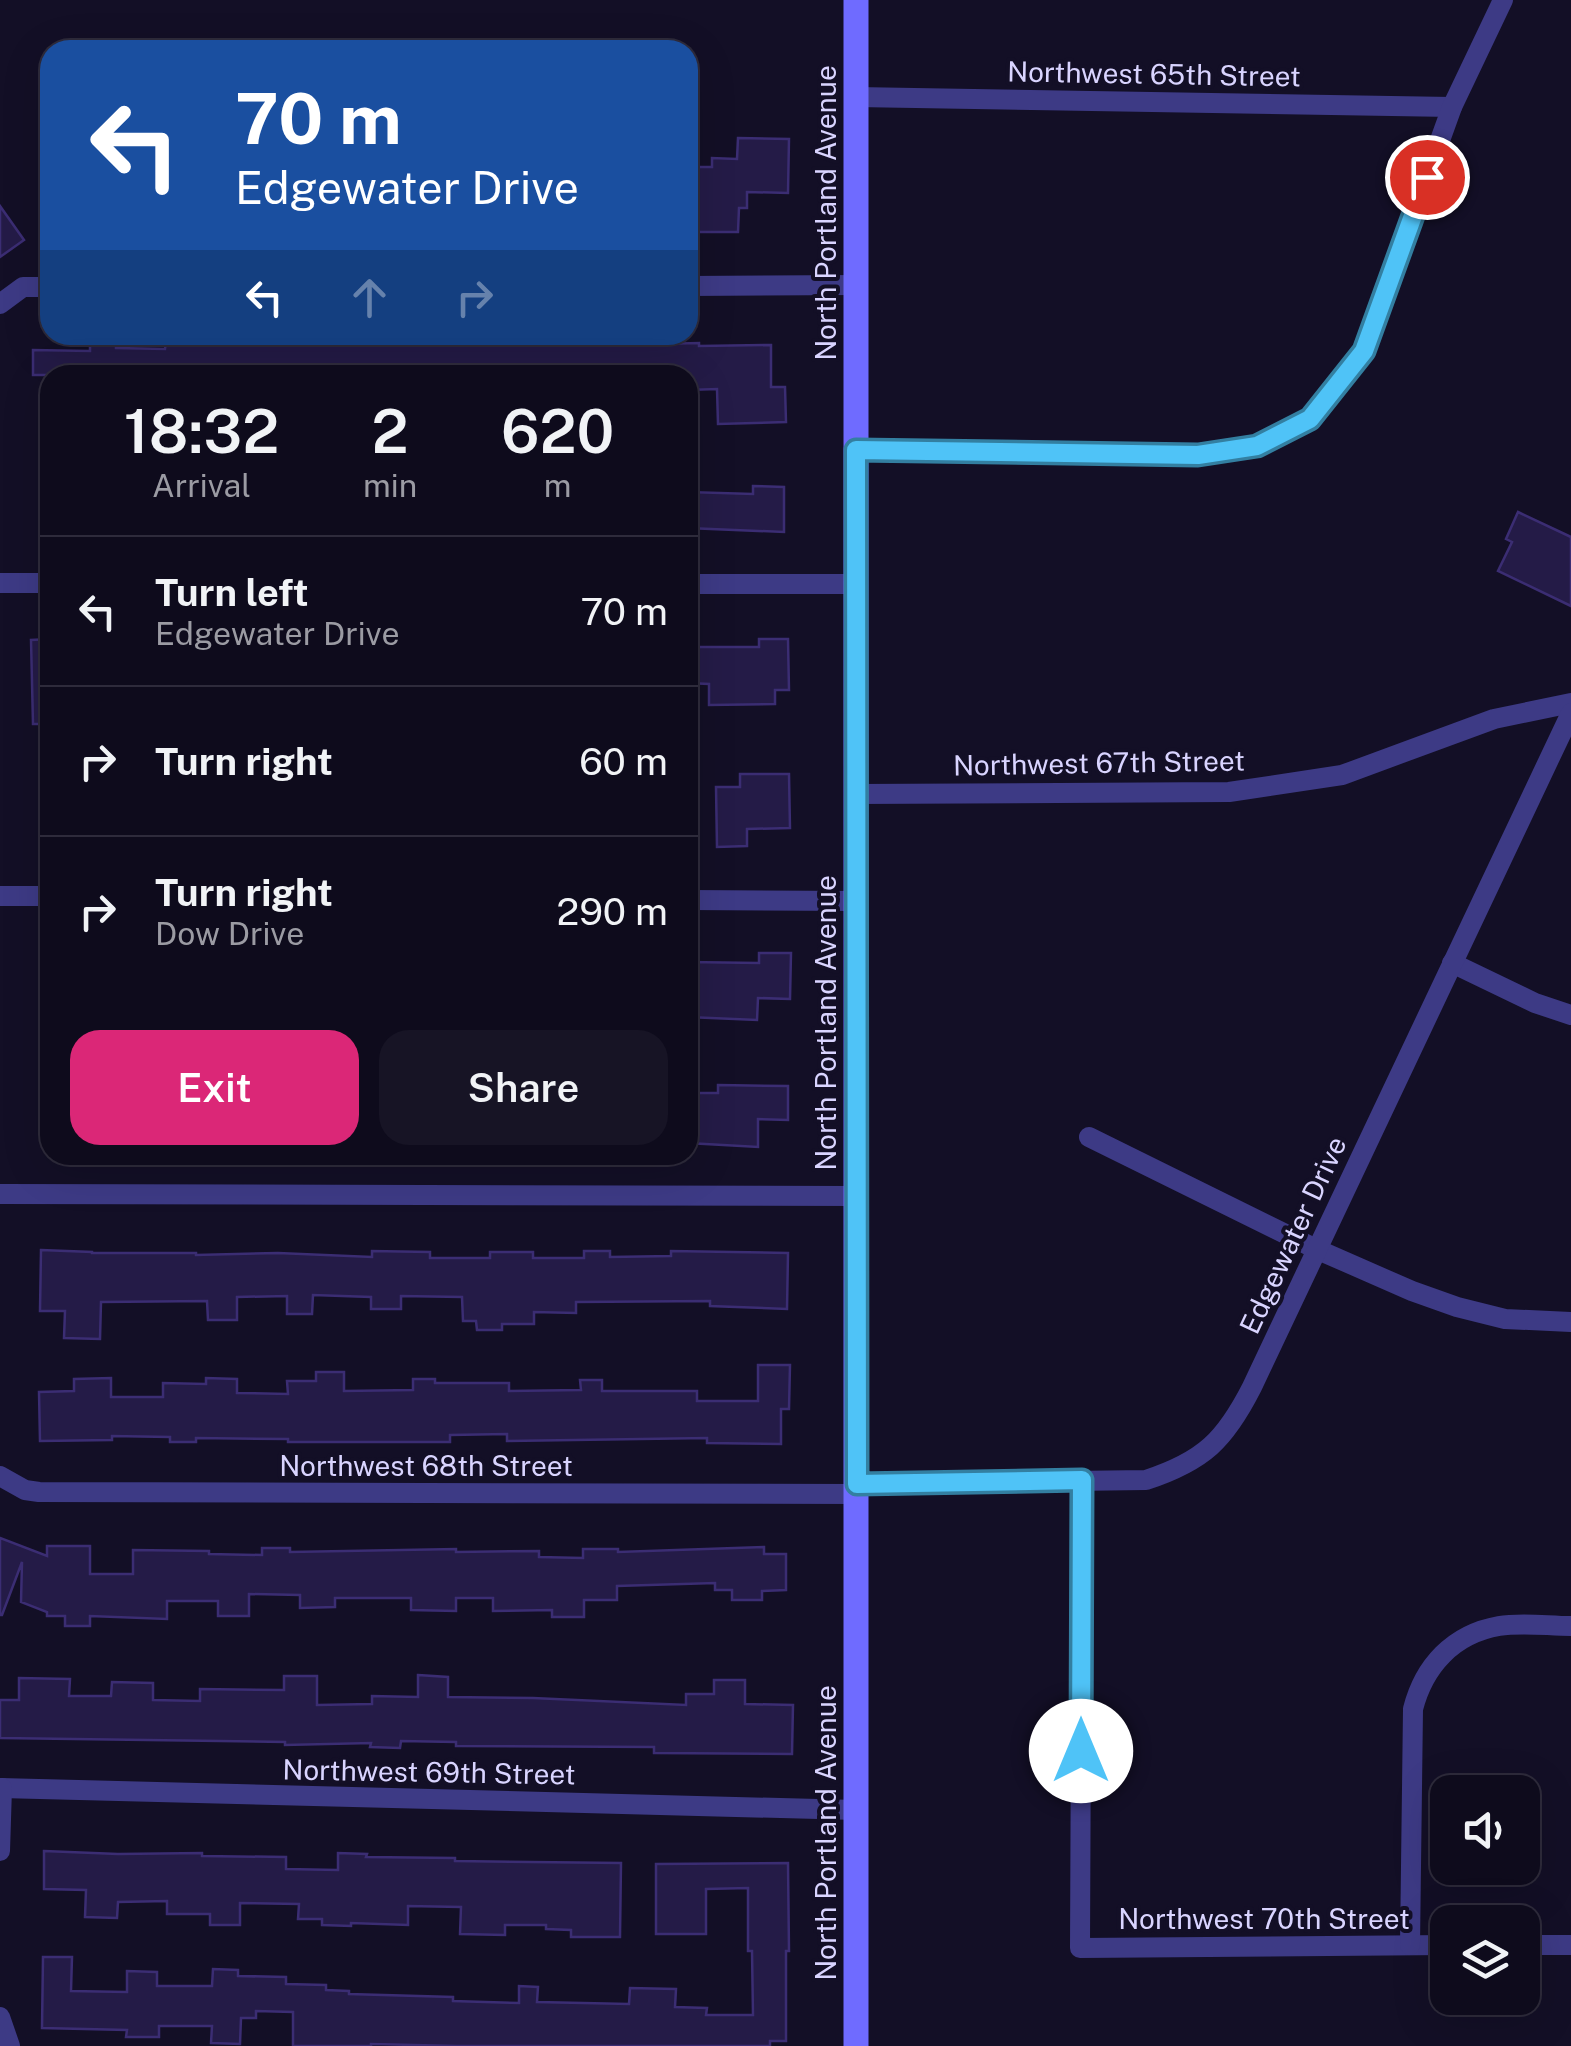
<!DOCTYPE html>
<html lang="en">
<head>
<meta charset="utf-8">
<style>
	:root { --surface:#0e0b1c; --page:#171425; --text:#f1f3f6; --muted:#9b9ba3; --line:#2e2b3b; --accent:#db2777 }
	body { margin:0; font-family:"Public Sans",sans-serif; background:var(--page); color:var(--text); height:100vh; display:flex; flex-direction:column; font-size:38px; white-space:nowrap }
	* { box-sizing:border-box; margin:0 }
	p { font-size:32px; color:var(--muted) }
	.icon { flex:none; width:55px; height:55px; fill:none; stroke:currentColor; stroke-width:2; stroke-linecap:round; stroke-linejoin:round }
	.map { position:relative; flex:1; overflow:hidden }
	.side { position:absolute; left:40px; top:365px; width:658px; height:800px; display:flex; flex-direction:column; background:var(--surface); border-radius:30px; box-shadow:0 10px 40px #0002,0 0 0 2px var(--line) }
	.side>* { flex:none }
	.hud { position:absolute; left:40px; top:40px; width:658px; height:305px; border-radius:30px; box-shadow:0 10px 40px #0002,0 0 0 2px var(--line); background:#1a4fa0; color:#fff; overflow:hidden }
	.buttons { position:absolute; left:1430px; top:1775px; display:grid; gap:20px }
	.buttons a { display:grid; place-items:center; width:110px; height:110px; border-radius:20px; background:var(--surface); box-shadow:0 10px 40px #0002,0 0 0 2px var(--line); font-size:50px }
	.pin { position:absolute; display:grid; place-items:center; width:85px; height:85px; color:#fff; margin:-42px; border:5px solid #fff; border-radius:50%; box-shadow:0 2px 10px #0007 }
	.me { position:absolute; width:110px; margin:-55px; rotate:0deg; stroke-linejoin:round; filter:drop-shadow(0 0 8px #0008) }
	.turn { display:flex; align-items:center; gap:35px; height:210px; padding:0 30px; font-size:45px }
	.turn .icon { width:130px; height:130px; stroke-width:2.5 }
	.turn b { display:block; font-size:70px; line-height:85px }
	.lanes { display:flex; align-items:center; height:95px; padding:0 30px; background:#0003; justify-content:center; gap:50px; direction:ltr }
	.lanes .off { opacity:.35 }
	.eta { display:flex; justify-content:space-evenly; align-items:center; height:170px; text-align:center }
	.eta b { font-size:60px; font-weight:600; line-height:70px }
	.action { display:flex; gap:20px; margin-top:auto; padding:20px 30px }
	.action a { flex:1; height:115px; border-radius:30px; background:var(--accent); color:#fff; font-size:40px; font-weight:600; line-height:115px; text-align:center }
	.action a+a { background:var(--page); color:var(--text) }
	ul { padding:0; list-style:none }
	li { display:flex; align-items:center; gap:30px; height:150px; padding:0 30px; border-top:2px solid var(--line) }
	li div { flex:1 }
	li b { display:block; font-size:38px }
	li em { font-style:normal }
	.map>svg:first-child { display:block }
	.building { fill:#241b47; stroke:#3b2d73; stroke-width:2.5 }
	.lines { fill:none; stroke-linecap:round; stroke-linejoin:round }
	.street { stroke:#3d3a85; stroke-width:20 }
	.secondary { stroke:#6f6bff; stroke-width:25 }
	.route-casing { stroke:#337fa1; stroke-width:25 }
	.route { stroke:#4fc3f7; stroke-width:18 }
	.labels { text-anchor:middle; stroke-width:8; stroke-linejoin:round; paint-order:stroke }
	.street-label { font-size:28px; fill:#d9d4ff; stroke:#130f26 }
</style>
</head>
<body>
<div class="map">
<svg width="1571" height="2046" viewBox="0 0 1571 2046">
	<rect width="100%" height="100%" fill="#130f26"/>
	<g class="building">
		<polygon points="738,138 789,139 788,193 747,192 747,208 739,208 738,232 688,232 688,167 712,167 712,158 737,159"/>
		<polygon points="0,206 24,240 0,257"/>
		<polygon points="90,341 116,341 116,348 165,349 166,341 540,342 540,345 615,345 699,343 699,346 771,345 771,387 785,387 786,422 718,424 717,389 688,390 688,375 33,375 33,350 90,351"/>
		<polygon points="753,486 784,487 784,532 688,528 688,492 753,494"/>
		<polygon points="1518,512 1571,537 1571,606 1498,571 1512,542 1506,539"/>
		<polygon points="50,639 50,724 33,724 31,640"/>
		<polygon points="759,639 788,639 789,690 775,690 775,704 709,705 709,684 688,683 688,647 759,647"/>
		<polygon points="740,774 789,774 790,828 747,829 747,846 717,847 716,787 740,787"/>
		<polygon points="759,953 791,953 790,999 758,998 757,1020 688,1017 688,962 759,963"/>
		<polygon points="718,1085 788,1086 788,1120 758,1119 758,1147 688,1143 688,1093 718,1093"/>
		<polygon points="41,1250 92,1252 92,1253 196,1253 196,1255 278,1253 372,1257 372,1251 430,1252 430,1258 490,1258 490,1252 533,1252 533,1258 584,1258 584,1251 610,1251 610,1257 671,1256 671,1251 788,1253 787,1309 710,1306 710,1301 576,1302 576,1313 534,1312 534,1324 502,1324 502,1330 477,1330 476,1321 463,1321 462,1297 401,1296 401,1309 371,1309 371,1297 313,1295 312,1314 287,1314 287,1296 237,1297 237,1320 208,1320 207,1301 101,1302 100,1339 64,1338 65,1311 40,1311"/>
		<polygon points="758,1365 790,1365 789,1409 781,1409 781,1444 707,1443 707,1438 507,1441 507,1434 450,1435 450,1442 288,1442 288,1439 196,1438 196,1442 170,1442 170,1437 112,1436 112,1440 40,1441 39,1392 74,1391 74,1379 111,1378 111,1397 163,1397 163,1383 206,1384 206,1378 237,1379 237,1393 288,1394 287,1381 316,1381 316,1372 344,1372 344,1391 413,1390 413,1379 435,1379 435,1383 509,1383 509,1391 581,1390 580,1380 602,1380 602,1391 697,1391 697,1401 758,1401"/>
		<polygon points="0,1538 47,1556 47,1546 90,1546 90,1574 133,1574 133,1550 209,1551 209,1554 262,1555 262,1548 290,1548 290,1552 456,1549 456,1552 539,1551 539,1557 583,1558 583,1549 618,1549 618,1552 764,1547 764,1554 786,1554 786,1590 762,1591 762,1600 732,1600 732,1590 715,1590 715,1583 617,1586 617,1600 584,1600 584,1617 552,1617 552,1610 493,1611 493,1598 456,1598 456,1611 411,1610 411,1598 335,1598 335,1607 300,1608 300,1595 249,1594 249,1616 218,1616 218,1601 167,1601 167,1619 90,1616 90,1626 65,1626 65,1616 47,1616 47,1612 21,1602 22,1562 2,1615 0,1615"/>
		<polygon points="418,1675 448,1677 448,1697 533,1698 686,1705 686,1694 714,1694 714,1680 745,1680 745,1704 793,1705 792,1754 654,1753 654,1747 456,1746 456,1742 401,1741 400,1748 370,1747 371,1743 285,1745 285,1742 0,1738 0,1700 19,1700 19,1678 70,1679 69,1696 111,1696 112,1682 153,1683 153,1700 200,1701 200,1689 284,1690 284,1676 317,1676 317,1705 372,1704 372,1696 418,1697"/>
		<polygon points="44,1851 118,1854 202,1853 202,1856 286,1857 286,1869 338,1870 338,1853 367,1854 366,1857 455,1858 455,1861 621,1863 620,1937 571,1937 571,1930 546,1929 546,1925 505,1925 505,1935 460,1934 461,1907 408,1906 408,1925 351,1923 351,1926 322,1925 322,1919 298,1919 299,1904 240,1903 240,1925 210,1925 210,1914 167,1914 167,1901 118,1902 117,1918 85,1917 86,1890 44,1889"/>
		<polygon points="788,1863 789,1951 786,1951 786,2041 770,2041 770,2046 457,2046 371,2044 371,2046 293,2046 293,2012 256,2011 256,2018 241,2018 240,2044 211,2043 212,2026 159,2026 159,2037 126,2037 127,2030 42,2028 43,1957 72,1957 71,1991 127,1992 127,1971 157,1972 157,1986 212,1986 213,1969 238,1970 238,1976 286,1977 286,1984 326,1985 326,1990 349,1991 349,1994 453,1997 453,2001 519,2003 519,1986 538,1987 537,2002 629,2004 630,1988 676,1989 675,2007 707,2008 706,2015 753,2015 752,1951 748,1951 748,1888 706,1889 706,1934 656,1934 656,1864"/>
	</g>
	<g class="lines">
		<g class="street">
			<polyline points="856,97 1452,107"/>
			<polyline points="688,286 857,285"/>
			<polyline points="0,304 23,287 50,287"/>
			<polyline points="856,450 1198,455 1257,447 1311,419 1364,351 1452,107 1503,0"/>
			<polyline points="0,583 50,583"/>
			<polyline points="688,584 857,584"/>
			<polyline points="856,794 1229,792 1342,775 1494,719 1571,703"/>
			<polyline points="0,896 50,896"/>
			<polyline points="688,900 856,901"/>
			<polyline points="1452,963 1535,1003 1571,1015"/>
			<polyline points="1089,1137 1316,1249 1412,1291 1457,1307 1505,1319 1571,1322"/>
			<polyline points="0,1194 855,1196"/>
			<polyline points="0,1476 25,1490 39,1492 857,1494"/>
			<polyline points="1082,1481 1080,1948 1448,1945"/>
			<path d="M857,1484L1146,1480C1204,1461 1225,1440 1252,1387L1571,713"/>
			<polyline points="0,1788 856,1810"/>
			<polyline points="0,1851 2,1788"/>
			<path d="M1410,1945L1413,1709C1424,1666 1453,1634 1499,1626C1522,1622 1548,1626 1571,1626"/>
			<polyline points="1522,1945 1571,1945"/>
			<polyline points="0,2017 10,2046"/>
		</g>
		<polyline class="secondary" points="856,2046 856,0"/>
	</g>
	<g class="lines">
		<g class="route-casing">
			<polyline id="route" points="1081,1751 1082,1480 857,1484 856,450 1198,455 1257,446 1310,419 1364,351 1427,177"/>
		</g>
		<use href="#route" class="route"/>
	</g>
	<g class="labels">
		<g class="street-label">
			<text transform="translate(1154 74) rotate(1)" y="10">Northwest 65th Street</text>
			<text transform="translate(826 213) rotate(-90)" y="10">North Portland Avenue</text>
			<text transform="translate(1099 763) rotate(-1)" y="10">Northwest 67th Street</text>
			<text transform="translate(826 1023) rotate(-90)" y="10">North Portland Avenue</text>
			<text transform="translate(1293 1235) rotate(-65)" y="10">Edgewater Drive</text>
			<text x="426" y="1476">Northwest 68th Street</text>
			<text transform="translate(429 1772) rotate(1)" y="10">Northwest 69th Street</text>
			<text transform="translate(826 1833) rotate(-90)" y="10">North Portland Avenue</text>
			<text x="1264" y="1929">Northwest 70th Street</text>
		</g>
	</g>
</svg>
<div class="buttons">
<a><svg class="icon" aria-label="sound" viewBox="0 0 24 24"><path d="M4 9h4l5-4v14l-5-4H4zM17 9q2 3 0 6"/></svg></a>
<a><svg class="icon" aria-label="layers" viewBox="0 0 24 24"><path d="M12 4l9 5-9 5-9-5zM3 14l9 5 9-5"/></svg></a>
</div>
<div class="pin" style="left:1427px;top:177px;background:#d93025"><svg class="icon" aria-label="arrive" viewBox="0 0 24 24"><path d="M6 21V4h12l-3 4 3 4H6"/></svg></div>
<svg class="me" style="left:1081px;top:1751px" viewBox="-20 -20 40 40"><circle r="19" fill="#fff"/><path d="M0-13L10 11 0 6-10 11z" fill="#4fc3f7"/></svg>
<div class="hud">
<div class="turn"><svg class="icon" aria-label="left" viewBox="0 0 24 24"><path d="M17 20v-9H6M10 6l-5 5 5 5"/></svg><div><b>70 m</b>Edgewater Drive</div></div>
<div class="lanes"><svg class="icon" aria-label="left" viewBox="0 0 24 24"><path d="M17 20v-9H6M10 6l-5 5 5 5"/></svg><svg class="icon off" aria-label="ahead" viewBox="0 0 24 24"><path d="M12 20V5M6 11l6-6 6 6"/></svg><svg class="icon off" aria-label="right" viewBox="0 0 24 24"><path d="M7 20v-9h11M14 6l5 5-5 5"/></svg></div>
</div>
<section class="side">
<div class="eta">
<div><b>18:32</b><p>Arrival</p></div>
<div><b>2</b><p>min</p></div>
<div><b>620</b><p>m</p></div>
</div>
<ul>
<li><svg class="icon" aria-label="left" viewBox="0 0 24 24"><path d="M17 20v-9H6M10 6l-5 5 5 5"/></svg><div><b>Turn left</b><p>Edgewater Drive</p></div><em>70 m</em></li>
<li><svg class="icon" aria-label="right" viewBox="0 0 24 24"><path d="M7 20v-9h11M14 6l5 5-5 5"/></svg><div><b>Turn right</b></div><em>60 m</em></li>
<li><svg class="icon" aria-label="right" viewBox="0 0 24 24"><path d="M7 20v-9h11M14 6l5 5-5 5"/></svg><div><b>Turn right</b><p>Dow Drive</p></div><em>290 m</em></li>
</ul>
<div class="action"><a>Exit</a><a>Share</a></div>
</section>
</div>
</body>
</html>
